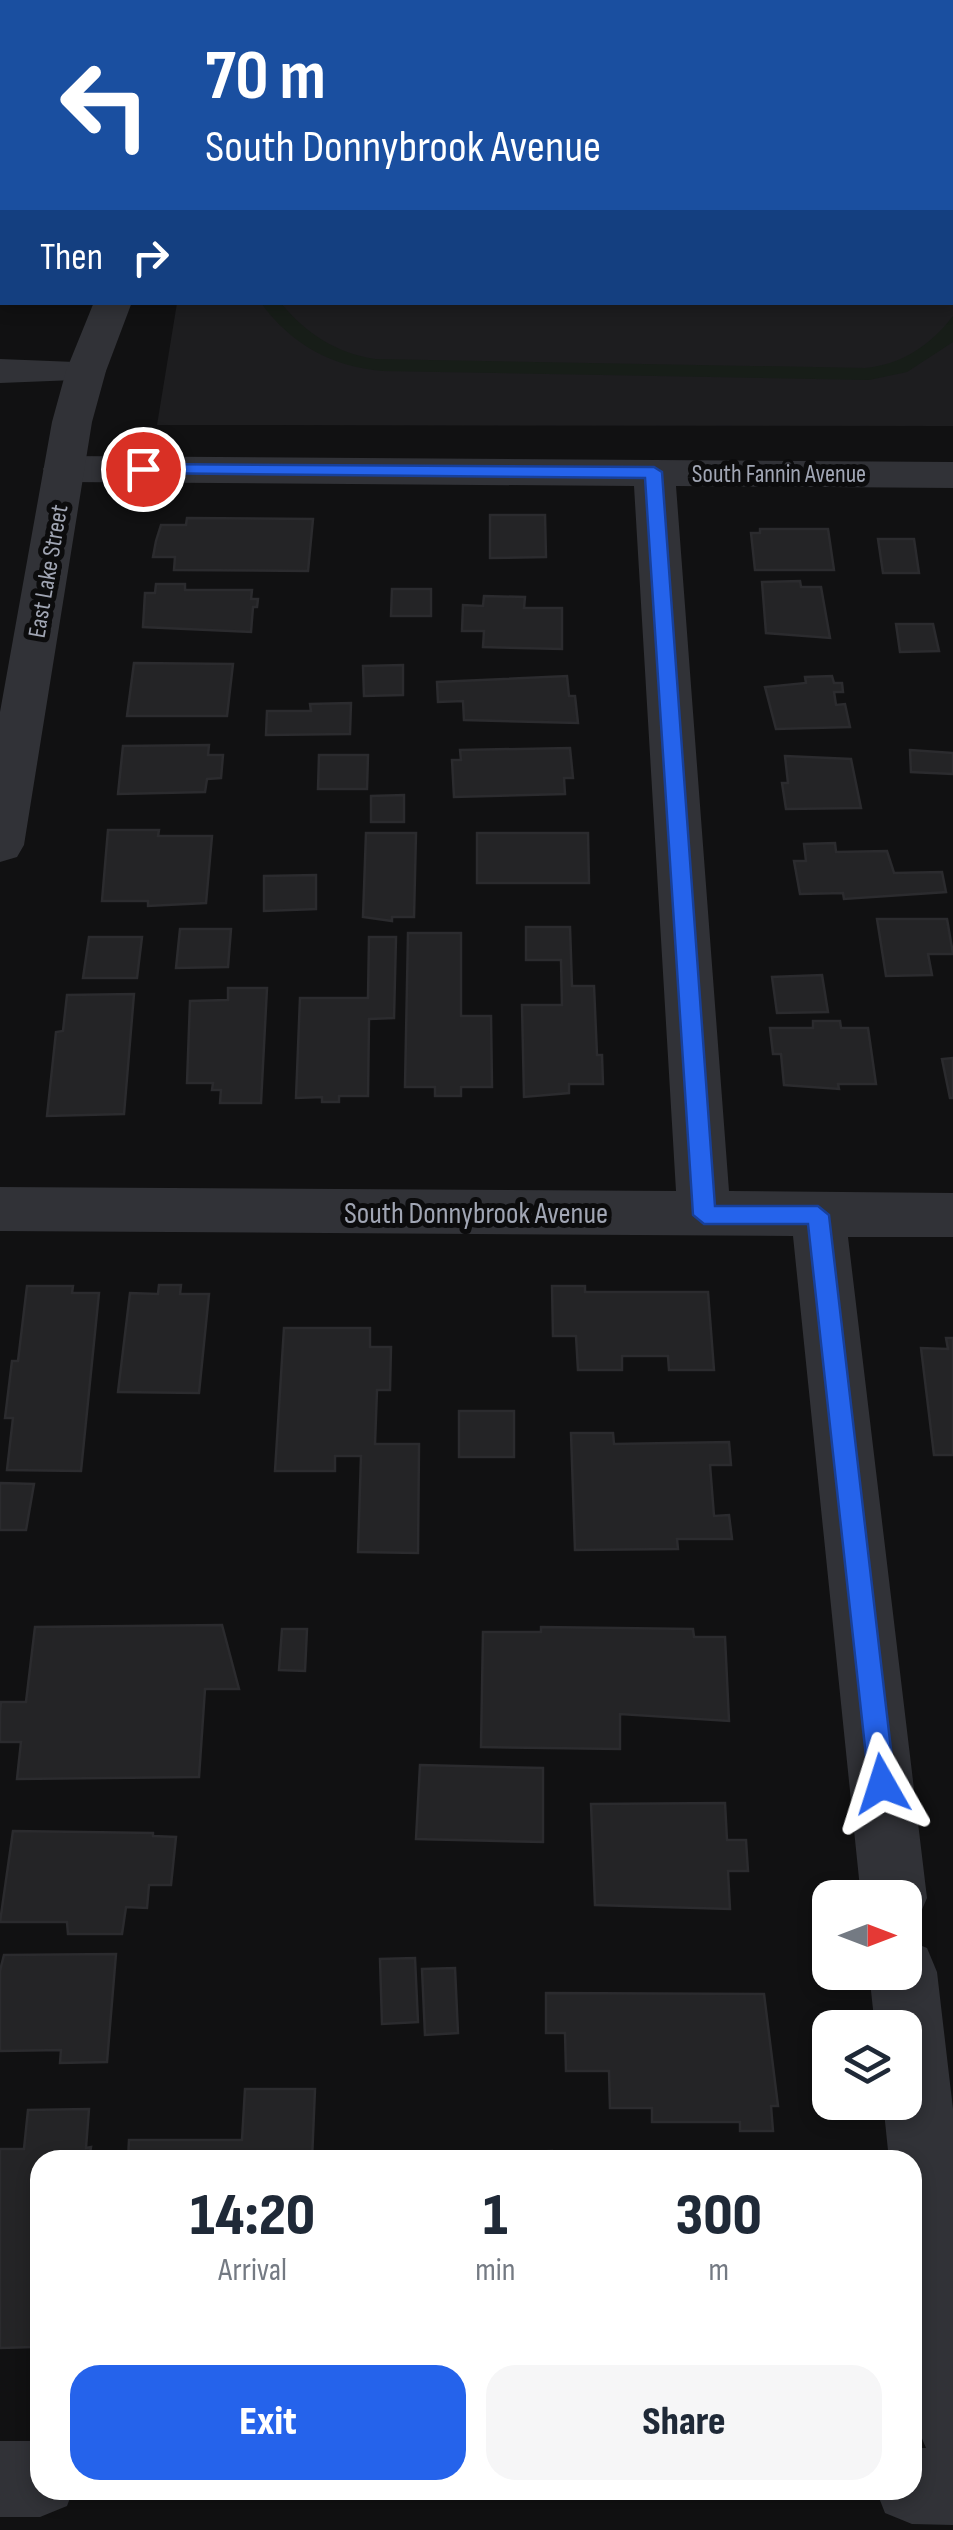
<!DOCTYPE html>
<html lang="en">
<head>
<meta charset="utf-8">
<style>
	:root { --surface:#fff; --page:#f6f6f7; --text:#1f2937; --muted:#747a83; --accent:#2563eb }
	body { margin:0; font-family:"Sofia Sans Condensed",sans-serif; background:var(--page); color:var(--text); height:100vh; display:flex; flex-direction:column; font-size:38px; white-space:nowrap }
	* { box-sizing:border-box; margin:0 }
	p { font-size:32px; color:var(--muted) }
	.icon { flex:none; width:55px; height:55px; fill:none; stroke:currentColor; stroke-width:2; stroke-linecap:round; stroke-linejoin:round }
	.map { position:relative; flex:1; overflow:hidden }
	.panel { position:absolute; left:30px; top:2150px; width:892px; height:350px; display:flex; flex-direction:column; background:var(--surface); border-radius:30px; box-shadow:0 5px 15px #0003 }
	.panel>* { flex:none }
	.guide { position:absolute; left:0px; top:0px; width:955px; height:305px; box-shadow:0 5px 15px #0003; background:#1a4fa0; color:#fff; overflow:hidden }
	.needle { width:65px; rotate:90deg }
	.tools { position:absolute; left:812px; top:1880px; display:grid; gap:20px }
	.tools a { display:grid; place-items:center; width:110px; height:110px; border-radius:20px; background:var(--surface); box-shadow:0 5px 15px #0003; font-size:50px }
	.pin { position:absolute; display:grid; place-items:center; width:85px; height:85px; color:#fff; margin:-42px; border:5px solid #fff; border-radius:50%; box-shadow:0 2px 10px #0007 }
	.me { position:absolute; width:110px; margin:-55px; rotate:354deg; stroke-linejoin:round; filter:drop-shadow(0 0 8px #0008) }
	.turn { display:flex; align-items:center; gap:35px; height:210px; padding:0 40px; font-size:45px }
	.turn .icon { width:130px; height:130px; stroke-width:2.5 }
	.turn b { display:block; font-size:70px; line-height:85px }
	.then { display:flex; align-items:center; height:95px; padding:0 40px; background:#0003; gap:20px; font-size:38px }
	.eta { display:flex; justify-content:space-evenly; align-items:center; height:170px; text-align:center }
	.eta b { font-size:60px; font-weight:800; line-height:70px }
	.cta { display:flex; gap:20px; margin-top:auto; padding:20px 40px }
	.cta a { flex:1; height:115px; border-radius:30px; background:var(--accent); color:#fff; font-size:40px; font-weight:800; line-height:115px; text-align:center }
	.cta a+a { background:var(--page); color:var(--text) }
	.map>svg:first-child { display:block }
	.built { fill:#1d1d1f }
	.green { fill:#171d18 }
	.building { fill:#242426; stroke:#2b2b2e; stroke-width:2.5 }
	.lines { fill:none; stroke-linecap:round; stroke-linejoin:round }
	.minor { fill:#313237; fill-rule:evenodd }
	.tertiary { fill:#313237; fill-rule:evenodd }
	.primary { fill:#4d4f57; fill-rule:evenodd }
	.route { fill:#2563eb; stroke:#184099; stroke-width:2.5 }
	.labels { text-anchor:middle; stroke-width:10; stroke-linejoin:round; paint-order:stroke }
	.far-street-label { font-size:25px; fill:#a1a6b4; stroke:#0c0c0d }
	.street-label { font-size:30px; fill:#a1a6b4; stroke:#0c0c0d }
</style>
</head>
<body>
<div class="map">
<svg width="953" height="2530" viewBox="0 0 953 2530">
	<rect width="100%" height="100%" fill="#111112"/>
	<polygon class="built" points="953,44 953,426 157,425 177,303 952,302"/>
	<path class="green" d="M261,303H281C305,333 336,353 375,359L865,368C901,365 931,345 953,316V342L907,372L869,380L383,371C332,367 291,344 261,303Z"/>
	<g class="building">
		<polygon points="490,515 545,515 546,557 490,558"/>
		<polygon points="187,518 313,519 308,571 174,570 175,557 153,557 156,541 161,525 186,525"/>
		<polygon points="760,529 828,529 834,570 755,570 751,533 760,533"/>
		<polygon points="878,539 914,539 919,573 883,573"/>
		<polygon points="800,581 801,587 821,587 830,638 766,633 762,582"/>
		<polygon points="156,584 185,584 185,590 252,590 251,599 258,599 257,607 253,607 251,632 143,627 145,593 155,593"/>
		<polygon points="392,589 431,589 431,616 391,616"/>
		<polygon points="484,596 525,597 524,608 562,608 562,649 483,647 484,631 462,631 463,605 483,606"/>
		<polygon points="896,624 933,624 939,651 900,652"/>
		<polygon points="134,663 233,664 227,716 127,716"/>
		<polygon points="403,665 403,695 364,696 363,666"/>
		<polygon points="567,676 569,696 575,696 578,723 464,720 463,701 438,702 437,682"/>
		<polygon points="832,676 834,683 842,683 843,692 834,692 836,705 845,704 850,727 776,729 765,687 806,683 805,677"/>
		<polygon points="351,703 350,734 266,735 267,711 311,711 310,704"/>
		<polygon points="209,745 208,755 223,755 221,778 207,779 205,792 118,794 123,746"/>
		<polygon points="570,748 573,778 564,778 565,794 454,797 452,760 461,760 460,750"/>
		<polygon points="910,750 953,753 953,774 911,772"/>
		<polygon points="319,755 368,755 367,789 318,789"/>
		<polygon points="785,756 851,759 861,808 786,809 782,783 788,783"/>
		<polygon points="404,795 404,822 371,822 371,796"/>
		<polygon points="108,830 159,830 158,836 212,836 206,903 148,906 148,901 102,901"/>
		<polygon points="366,833 416,833 414,917 392,917 392,921 363,917"/>
		<polygon points="477,833 588,833 589,883 477,883"/>
		<polygon points="835,843 836,852 887,851 894,873 942,872 946,892 844,899 843,893 800,894 794,861 806,861 804,844"/>
		<polygon points="316,875 316,909 264,911 264,876"/>
		<polygon points="877,919 947,919 953,954 928,954 932,975 886,976"/>
		<polygon points="526,927 570,927 572,986 594,986 597,1055 602,1055 603,1084 569,1084 569,1093 524,1097 522,1005 562,1005 561,960 526,960"/>
		<polygon points="180,929 231,929 228,967 176,968"/>
		<polygon points="408,933 461,933 461,1016 491,1016 492,1087 461,1087 461,1096 435,1096 435,1087 405,1087"/>
		<polygon points="89,937 142,937 137,978 83,978"/>
		<polygon points="369,937 396,937 394,1018 369,1019 368,1096 339,1096 339,1102 322,1102 322,1097 296,1098 300,998 368,998"/>
		<polygon points="822,975 828,1012 777,1013 772,977"/>
		<polygon points="228,988 267,988 261,1103 220,1103 221,1090 212,1090 213,1083 187,1083 190,1001 228,1000"/>
		<polygon points="134,994 124,1114 47,1116 56,1032 63,1031 67,995"/>
		<polygon points="813,1021 840,1021 841,1028 868,1028 876,1084 838,1084 839,1089 784,1085 781,1054 773,1054 770,1028 813,1028"/>
		<polygon points="953,1058 953,1098 950,1098 942,1059"/>
		<polygon points="159,1285 181,1285 180,1294 209,1294 199,1393 118,1392 130,1293 158,1294"/>
		<polygon points="27,1286 73,1286 72,1293 99,1293 81,1471 7,1470 13,1418 5,1418 12,1361 18,1361"/>
		<polygon points="552,1286 585,1286 585,1292 708,1292 714,1370 669,1370 668,1356 622,1356 622,1370 578,1370 576,1336 553,1336"/>
		<polygon points="284,1328 370,1328 370,1347 391,1347 390,1390 377,1390 375,1444 419,1444 418,1553 358,1552 361,1456 335,1456 335,1471 275,1471"/>
		<polygon points="946,1338 953,1338 953,1455 934,1455 921,1348 948,1349"/>
		<rect x="459" y="1411" width="55" height="46"/>
		<polygon points="571,1433 613,1433 614,1444 729,1442 731,1465 710,1465 714,1516 729,1515 732,1539 677,1539 678,1549 575,1550"/>
		<polygon points="0,1483 34,1484 26,1530 0,1530"/>
		<polygon points="222,1625 239,1689 205,1689 199,1777 17,1779 21,1742 0,1742 0,1712 1,1702 26,1702 35,1627"/>
		<polygon points="541,1627 693,1629 694,1637 725,1637 729,1721 620,1714 620,1749 481,1747 483,1632 541,1632"/>
		<polygon points="282,1629 307,1629 305,1671 279,1670"/>
		<polygon points="420,1765 543,1768 543,1842 416,1839"/>
		<polygon points="725,1803 727,1840 746,1840 748,1871 728,1871 730,1909 595,1905 591,1804"/>
		<polygon points="13,1831 153,1833 153,1836 176,1837 171,1885 149,1885 147,1908 126,1907 122,1934 68,1934 67,1922 0,1922"/>
		<polygon points="116,1954 107,2062 60,2063 61,2050 0,2051 0,1971 4,1955"/>
		<polygon points="415,1958 418,2022 382,2024 380,1959"/>
		<polygon points="455,1968 458,2033 425,2035 422,1969"/>
		<polygon points="546,1993 764,1994 778,2106 771,2106 773,2131 740,2131 740,2122 652,2122 652,2108 610,2108 609,2071 566,2071 565,2033 546,2033"/>
		<polygon points="245,2089 315,2089 312,2160 128,2160 129,2140 242,2140"/>
		<polygon points="89,2109 86,2148 91,2147 89,2160 40,2160 40,2328 33,2328 33,2347 0,2348 0,2149 24,2149 28,2110"/>
		<polygon points="552,2151 553,2160 495,2160 495,2153"/>
	</g>
	<g class="lines">
		<g class="minor">
			<polygon points="423,0 457,0 457,2 424,2"/>
			<polygon points="0,359 100,363 106,371 100,379 0,383"/>
			<polygon points="64,456 953,462 953,488 676,486 729,1191 953,1193 953,1237 848,1237 927,1898 917,1921 905,1926 905,1898 861,1898 793,1236 0,1231 0,1187 676,1191 634,486 64,482 49,478 43,469 49,460"/>
			<polygon points="905,1939 927,1948 937,1972 953,2109 953,2525 912,2524 885,2513 876,2490 912,2490 912,2448 926,2448 915,2422 912,2393 912,2160 889,2160 883,2102 905,2102 905,2028 875,2028 869,1972 905,1972"/>
			<polygon points="0,2441 40,2441 40,2490 73,2490 67,2506 40,2517 0,2517"/>
		</g>
		<polygon class="tertiary" points="94,302 132,302 106,371 92,422 24,845 17,857 0,862 0,712 52,422 66,371"/>
		<g class="primary">
			<polygon points="0,0 16,0 18,2 2,2 0,14"/>
			<polygon points="939,0 953,0 953,15 952,2 937,2"/>
		</g>
	</g>
	<polygon class="route" points="143,464 654,467 662,472 715,1206 818,1206 829,1215 895,1784 891,1793 882,1797 872,1793 869,1784 808,1224 704,1224 693,1215 645,478 137,473 134,469"/>
	<g class="labels">
		<g class="far-street-label">
			<text x="779" y="482">South Fannin Avenue</text>
			<text transform="translate(47 571) rotate(-80)" y="9">East Lake Street</text>
		</g>
		<g class="street-label">
			<text x="476" y="1223">South Donnybrook Avenue</text>
		</g>
	</g>
</svg>
<div class="tools">
<a><svg class="needle" viewBox="-14 -14 28 28"><path d="M0-13l5 13h-10z" fill="#e53935"/><path d="M0 13l5-13h-10z" fill="#747a83"/></svg></a>
<a><svg class="icon" aria-label="layers" viewBox="0 0 24 24"><path d="M12 4l9 5-9 5-9-5zM3 14l9 5 9-5"/></svg></a>
</div>
<div class="pin" style="left:143px;top:469px;background:#d93025"><svg class="icon" aria-label="arrive" viewBox="0 0 24 24"><path d="M6 21V4h12l-3 4 3 4H6"/></svg></div>
<svg class="me" style="left:882px;top:1784px" viewBox="-20 -20 40 40"><path d="M0-17L14 15 0 8-14 15z" fill="#2563eb" stroke="#fff" stroke-width="4"/></svg>
<div class="guide">
<div class="turn"><svg class="icon" aria-label="left" viewBox="0 0 24 24"><path d="M17 20v-9H6M10 6l-5 5 5 5"/></svg><div><b>70 m</b>South Donnybrook Avenue</div></div>
<div class="then">Then<svg class="icon" aria-label="right" viewBox="0 0 24 24"><path d="M7 20v-9h11M14 6l5 5-5 5"/></svg></div>
</div>
<section class="panel">
<div class="eta">
<div><b>14:20</b><p>Arrival</p></div>
<div><b>1</b><p>min</p></div>
<div><b>300</b><p>m</p></div>
</div>
<div class="cta"><a>Exit</a><a>Share</a></div>
</section>
</div>
</body>
</html>
